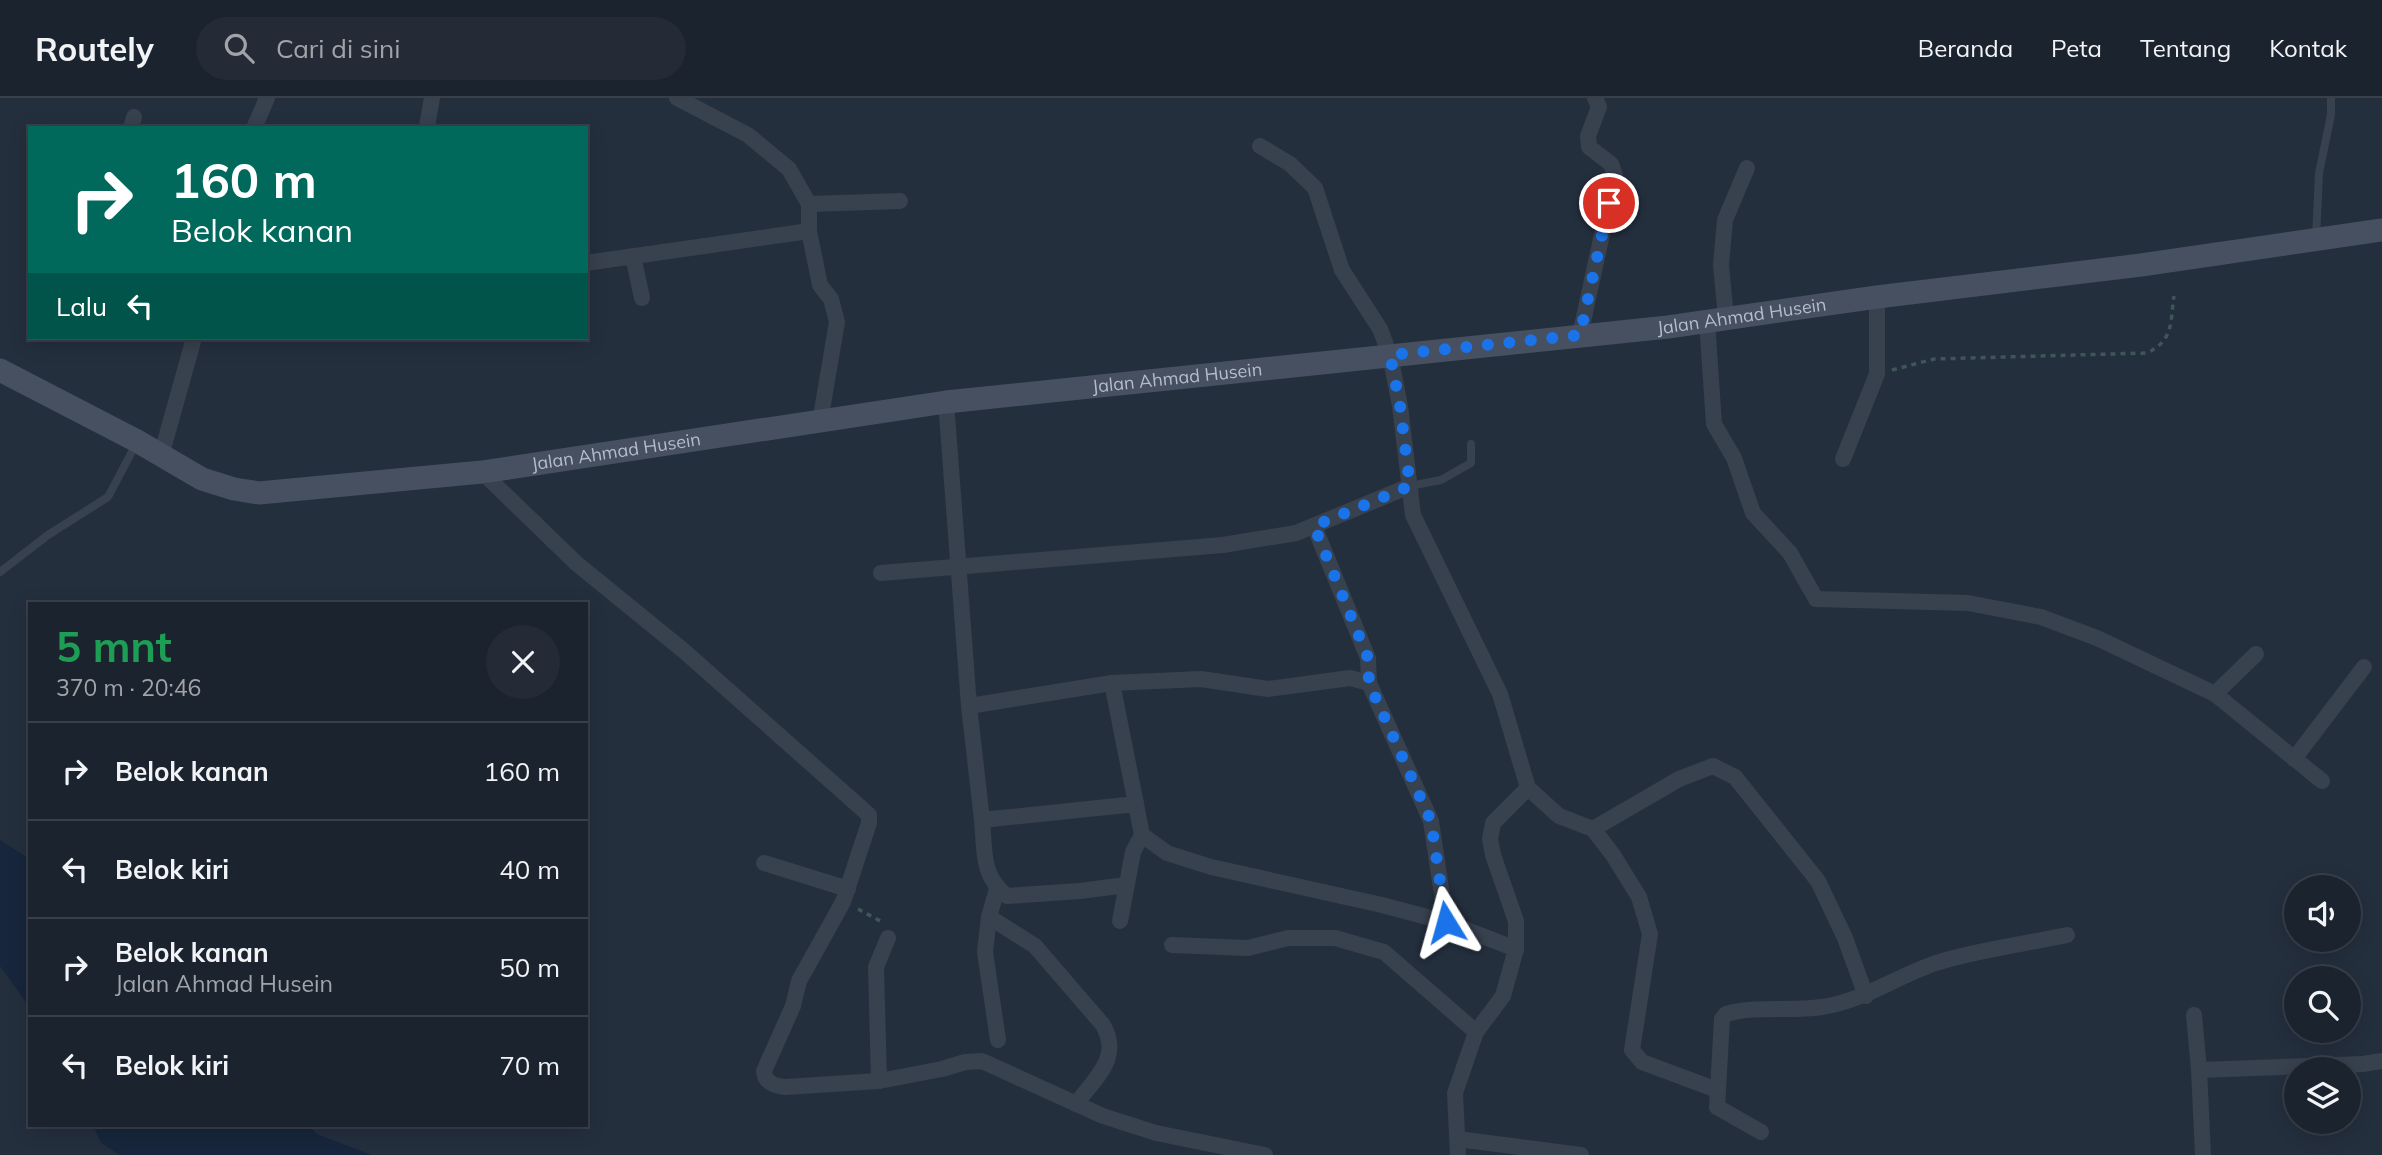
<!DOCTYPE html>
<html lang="id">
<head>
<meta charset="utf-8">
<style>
	:root { --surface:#1b232e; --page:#242b36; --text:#f1f3f6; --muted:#a0a4aa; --line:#39404a }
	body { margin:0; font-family:Mulish,sans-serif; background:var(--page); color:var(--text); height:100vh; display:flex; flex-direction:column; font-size:26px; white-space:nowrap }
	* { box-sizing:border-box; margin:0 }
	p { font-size:23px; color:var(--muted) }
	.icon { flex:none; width:38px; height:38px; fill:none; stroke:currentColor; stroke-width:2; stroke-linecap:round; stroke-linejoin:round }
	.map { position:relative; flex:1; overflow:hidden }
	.drawer { position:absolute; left:28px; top:504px; width:560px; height:525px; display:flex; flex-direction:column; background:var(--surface); border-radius:0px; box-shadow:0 4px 18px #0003,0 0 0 2px var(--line) }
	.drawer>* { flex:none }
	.hud { position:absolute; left:28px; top:28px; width:560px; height:214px; border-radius:0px; box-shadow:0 4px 18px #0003,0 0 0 2px var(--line); background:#00695c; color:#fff; overflow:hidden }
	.buttons { position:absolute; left:2284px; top:777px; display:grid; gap:14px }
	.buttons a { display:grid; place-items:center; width:77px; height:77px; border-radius:50%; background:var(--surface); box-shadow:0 4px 18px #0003,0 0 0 2px var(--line); font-size:35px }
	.pin { position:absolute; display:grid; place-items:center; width:60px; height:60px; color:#fff; margin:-30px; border:4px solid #fff; border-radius:50%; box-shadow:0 2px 7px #0007 }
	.me { position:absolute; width:77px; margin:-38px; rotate:352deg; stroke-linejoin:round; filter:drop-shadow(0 0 5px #0008) }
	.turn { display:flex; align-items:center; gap:24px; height:147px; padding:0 28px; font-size:32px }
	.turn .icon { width:91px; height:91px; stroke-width:2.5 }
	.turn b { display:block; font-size:49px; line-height:60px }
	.then { display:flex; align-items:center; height:66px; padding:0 28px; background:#0003; gap:14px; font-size:26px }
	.round { display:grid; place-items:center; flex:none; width:74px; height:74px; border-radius:37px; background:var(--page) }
	.overview { display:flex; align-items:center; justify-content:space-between; height:119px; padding:0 28px }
	h1 { font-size:42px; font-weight:700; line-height:52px; color:#1e9e55 }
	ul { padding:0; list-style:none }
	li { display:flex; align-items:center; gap:21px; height:98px; padding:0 28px; border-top:2px solid var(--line) }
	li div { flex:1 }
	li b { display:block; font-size:26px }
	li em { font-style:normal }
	header { display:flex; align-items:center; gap:42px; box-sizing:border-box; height:98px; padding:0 35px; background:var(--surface); border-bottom:2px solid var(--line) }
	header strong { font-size:33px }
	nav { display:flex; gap:38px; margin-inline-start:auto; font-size:24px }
	.search { width:490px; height:63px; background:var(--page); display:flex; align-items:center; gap:18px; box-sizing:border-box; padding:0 24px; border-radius:38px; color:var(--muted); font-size:26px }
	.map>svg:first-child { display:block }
	.water { fill:#17263c }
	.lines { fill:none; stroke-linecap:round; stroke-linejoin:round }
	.path { stroke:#3f5557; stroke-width:3.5; stroke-dasharray:5 5; stroke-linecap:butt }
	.lane { stroke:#38414e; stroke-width:8 }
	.street { stroke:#38414e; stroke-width:16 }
	.secondary { stroke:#465061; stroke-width:23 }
	.route { stroke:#1a73e8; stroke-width:12; stroke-dasharray:0 21.6 }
	.labels { text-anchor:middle; stroke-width:7; stroke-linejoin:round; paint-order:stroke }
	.street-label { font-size:18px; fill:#b4bcc9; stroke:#1d2633 }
</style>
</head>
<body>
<header>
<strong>Routely</strong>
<div class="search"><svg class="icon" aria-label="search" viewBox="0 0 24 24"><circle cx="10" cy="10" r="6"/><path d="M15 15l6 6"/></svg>Cari di sini</div>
<nav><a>Beranda</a><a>Peta</a><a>Tentang</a><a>Kontak</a></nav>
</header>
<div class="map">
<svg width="2382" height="1057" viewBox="0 0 2382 1057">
	<rect width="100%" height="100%" fill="#242f3e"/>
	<g class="water">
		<polygon points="0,742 30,761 30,910 0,868"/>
		<polygon points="93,1027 308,1027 317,1036 372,1057 120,1057 101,1045"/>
	</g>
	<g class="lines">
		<g class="path">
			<path d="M1892,272L1934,261L2147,255C2174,242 2170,225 2174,198"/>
			<polyline points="858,811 882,824"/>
		</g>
		<g class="lane">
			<polyline points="2316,140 2319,75 2331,17 2331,0"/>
			<polyline points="1410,388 1441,382 1471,365 1471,346"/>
			<polyline points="0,474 48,437 108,399 136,346"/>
		</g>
		<g class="street">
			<polyline points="677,0 748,37 789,71 809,106 809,133 820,187 831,201 837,224 820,324"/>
			<polyline points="427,28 432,0"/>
			<polyline points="131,30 134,19"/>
			<polyline points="254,30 267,0"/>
			<polyline points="1260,48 1290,66 1315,90 1342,172 1380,231 1390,257 1400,308 1413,417 1500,596 1528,690 1559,718 1593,731 1679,681 1713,668 1735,679 1818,783 1845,840 1866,898"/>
			<polyline points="809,106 900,103"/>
			<polyline points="633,158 642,200"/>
			<polyline points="586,165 809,133"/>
			<polyline points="1726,220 1721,167 1725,122 1747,70"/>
			<polyline points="1707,223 1714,326 1734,360 1753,415 1790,455 1816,501 1968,505 2041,519 2097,540 2215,596 2322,683"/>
			<polyline points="1580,237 1615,77 1611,66 1589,49 1588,38 1599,9 1595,0"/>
			<polyline points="946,304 969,608 982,722 1136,706 1142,737 1167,755 1211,769 1382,807 1446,824"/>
			<polyline points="161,358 194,240"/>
			<polyline points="1843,361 1877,276 1877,199"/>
			<path d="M482,374L576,465L684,553L869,717V725L843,804L799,883L793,908L764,973C765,985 774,988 785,989L879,983L942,971L965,964L982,963L1103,1018L1156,1035L1265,1057"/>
			<polyline points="1314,428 1368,560 1369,585"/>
			<polyline points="881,475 1223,447 1296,435 1410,388"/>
			<polyline points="1112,585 1136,706"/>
			<polyline points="2215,596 2256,556"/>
			<polyline points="969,608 1112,585 1201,581 1268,591 1350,580 1369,585 1431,723 1446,824 1516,851"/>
			<polyline points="2294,661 2364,569"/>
			<path d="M982,722C985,753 981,778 1007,798L1080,793L1126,787"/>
			<polyline points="1593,731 1613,757 1639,799 1650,836 1632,952 1642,964 1717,992"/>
			<polyline points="764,765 848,791"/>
			<polyline points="997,791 989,819 985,854 998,942"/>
			<path d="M989,819L1035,848L1103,927C1122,960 1095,980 1076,1006"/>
			<polyline points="1120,823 1133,754 1142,737"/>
			<polyline points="1172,847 1248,850 1288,840 1335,840 1384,854 1476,934"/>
			<polyline points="2194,917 2199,972 2203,1057"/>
			<polyline points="2199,972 2363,966 2382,963"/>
			<polyline points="879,983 876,869 888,840"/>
			<path d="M1761,1034L1717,1009L1722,921L1726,916C1758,907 1790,914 1822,909C1863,903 1897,878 1936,865C1976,852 2025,846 2067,837"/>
			<polyline points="1458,1041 1581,1057"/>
			<polyline points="1458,1057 1455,995 1476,934 1503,898 1516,851 1516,823 1493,757 1490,741 1493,725 1528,690"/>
		</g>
		<path class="secondary" id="s1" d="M0,272L137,343L202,381L234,391L259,395L482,374L946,304L1668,229L1877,199L2141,167L2382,132"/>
	</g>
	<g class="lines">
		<polyline class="route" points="1446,824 1431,723 1369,585 1368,560 1314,428 1410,388 1400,308 1390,257 1580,237 1609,105"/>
	</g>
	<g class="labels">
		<g class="street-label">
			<text dy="6" stroke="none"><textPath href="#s1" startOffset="1782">Jalan Ahmad Husein</textPath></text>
			<text dy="6" stroke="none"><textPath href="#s1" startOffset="1214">Jalan Ahmad Husein</textPath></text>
			<text dy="6" stroke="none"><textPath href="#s1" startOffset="648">Jalan Ahmad Husein</textPath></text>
		</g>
	</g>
</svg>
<div class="buttons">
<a><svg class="icon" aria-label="sound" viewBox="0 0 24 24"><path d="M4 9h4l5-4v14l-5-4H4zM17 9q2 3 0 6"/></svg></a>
<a><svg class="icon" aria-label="search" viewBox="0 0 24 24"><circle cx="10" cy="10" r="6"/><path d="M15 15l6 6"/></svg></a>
<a><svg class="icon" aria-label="layers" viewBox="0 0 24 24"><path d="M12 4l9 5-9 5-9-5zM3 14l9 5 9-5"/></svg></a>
</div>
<div class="pin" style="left:1609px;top:105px;background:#d93025"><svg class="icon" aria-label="arrive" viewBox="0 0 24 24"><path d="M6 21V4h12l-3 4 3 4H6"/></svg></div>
<svg class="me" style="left:1446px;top:824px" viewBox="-20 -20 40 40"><path d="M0-17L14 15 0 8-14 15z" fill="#1a73e8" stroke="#fff" stroke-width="4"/></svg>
<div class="hud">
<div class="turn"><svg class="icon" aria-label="right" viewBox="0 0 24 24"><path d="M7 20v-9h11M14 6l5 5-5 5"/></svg><div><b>160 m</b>Belok kanan</div></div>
<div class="then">Lalu<svg class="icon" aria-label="left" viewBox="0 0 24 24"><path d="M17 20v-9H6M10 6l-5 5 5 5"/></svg></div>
</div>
<section class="drawer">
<div class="overview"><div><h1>5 mnt</h1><p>370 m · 20:46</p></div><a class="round"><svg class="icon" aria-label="close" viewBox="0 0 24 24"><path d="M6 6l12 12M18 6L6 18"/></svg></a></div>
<ul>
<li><svg class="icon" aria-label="right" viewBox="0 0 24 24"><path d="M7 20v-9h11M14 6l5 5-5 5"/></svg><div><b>Belok kanan</b></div><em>160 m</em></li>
<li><svg class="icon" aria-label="left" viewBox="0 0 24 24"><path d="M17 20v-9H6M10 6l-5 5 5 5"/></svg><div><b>Belok kiri</b></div><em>40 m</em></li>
<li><svg class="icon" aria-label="right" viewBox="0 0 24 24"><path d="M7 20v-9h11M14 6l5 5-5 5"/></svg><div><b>Belok kanan</b><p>Jalan Ahmad Husein</p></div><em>50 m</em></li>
<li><svg class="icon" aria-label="left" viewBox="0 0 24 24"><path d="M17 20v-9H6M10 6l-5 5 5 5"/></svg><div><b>Belok kiri</b></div><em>70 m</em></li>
</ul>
</section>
</div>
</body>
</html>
